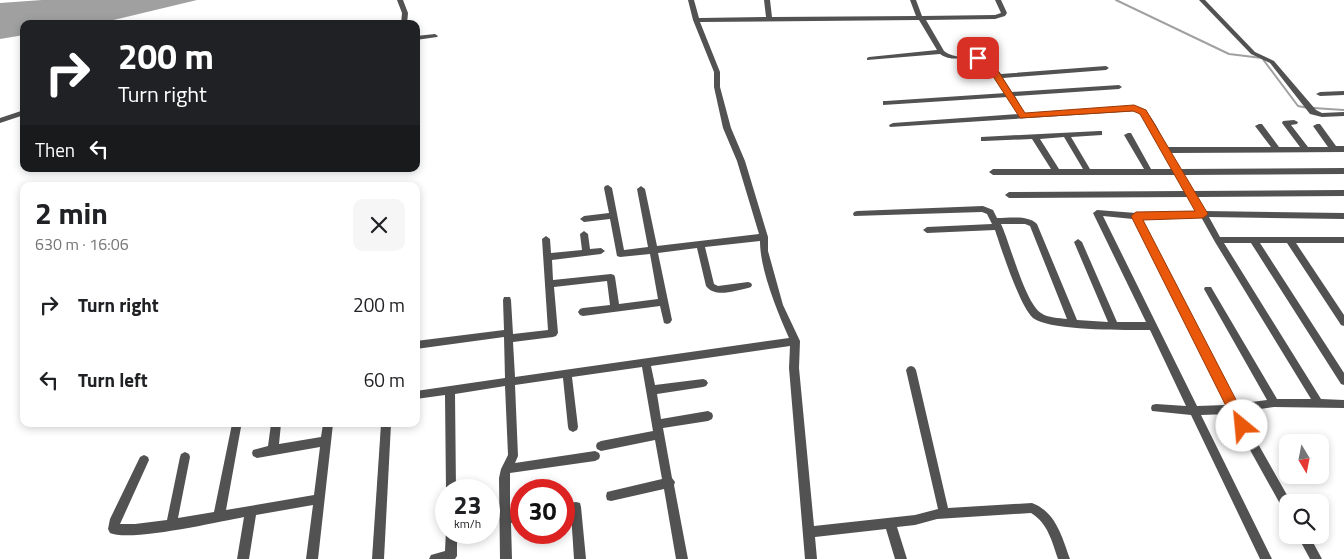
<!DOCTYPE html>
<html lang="en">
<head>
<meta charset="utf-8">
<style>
	:root { --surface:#fff; --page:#f6f6f6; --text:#202124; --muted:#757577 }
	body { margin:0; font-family:"Titillium Web",sans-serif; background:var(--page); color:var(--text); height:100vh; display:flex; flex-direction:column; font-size:19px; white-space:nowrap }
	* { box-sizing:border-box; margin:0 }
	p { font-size:16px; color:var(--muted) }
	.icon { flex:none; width:28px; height:28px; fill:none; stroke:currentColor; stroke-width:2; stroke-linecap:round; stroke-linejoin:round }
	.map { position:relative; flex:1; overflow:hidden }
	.panel { position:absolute; left:20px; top:182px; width:400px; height:245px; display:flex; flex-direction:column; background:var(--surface); border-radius:10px; box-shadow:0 2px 8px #0003 }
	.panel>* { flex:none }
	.top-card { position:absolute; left:20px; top:20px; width:400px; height:152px; border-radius:10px; box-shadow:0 2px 8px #0003; background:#202124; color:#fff; overflow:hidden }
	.needle { width:32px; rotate:170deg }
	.buttons { position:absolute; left:1279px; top:434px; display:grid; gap:10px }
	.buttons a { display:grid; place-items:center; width:50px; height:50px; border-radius:10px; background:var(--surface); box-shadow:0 2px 8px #0003; font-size:25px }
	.speed { position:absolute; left:435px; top:479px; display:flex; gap:10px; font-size:25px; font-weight:700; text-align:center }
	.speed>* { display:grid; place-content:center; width:65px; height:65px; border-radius:50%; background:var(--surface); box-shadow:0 2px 8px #0003; line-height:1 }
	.speed small { font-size:12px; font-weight:400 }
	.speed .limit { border:8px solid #d22; background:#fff; color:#111 }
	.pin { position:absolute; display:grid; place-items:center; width:42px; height:42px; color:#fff; margin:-21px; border-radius:10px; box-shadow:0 2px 8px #0006 }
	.me { position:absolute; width:55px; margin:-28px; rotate:332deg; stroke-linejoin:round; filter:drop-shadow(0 0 4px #0008) }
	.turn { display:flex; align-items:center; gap:18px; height:105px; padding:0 15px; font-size:22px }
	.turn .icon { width:65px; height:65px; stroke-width:2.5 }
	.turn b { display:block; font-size:35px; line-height:42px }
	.then { display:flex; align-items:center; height:48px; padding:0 15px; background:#0003; gap:10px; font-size:19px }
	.round { display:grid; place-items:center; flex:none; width:52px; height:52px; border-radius:10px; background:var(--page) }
	.summary { display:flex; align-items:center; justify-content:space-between; height:85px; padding:0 15px }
	h1 { font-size:30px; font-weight:700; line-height:38px }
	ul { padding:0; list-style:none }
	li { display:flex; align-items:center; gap:15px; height:75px; padding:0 15px }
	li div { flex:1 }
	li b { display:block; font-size:19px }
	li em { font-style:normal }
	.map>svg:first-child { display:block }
	.water { fill:#a0a0a0 }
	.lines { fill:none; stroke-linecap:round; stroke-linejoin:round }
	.stream { stroke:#a0a0a0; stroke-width:2 }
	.minor { fill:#525252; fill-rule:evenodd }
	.route { fill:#ea580c; stroke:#983908 }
</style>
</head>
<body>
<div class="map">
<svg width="1344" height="559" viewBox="0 0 1344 559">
	<rect width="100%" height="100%" fill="#fff"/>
	<polygon class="water" points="42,0 197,0 97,24 24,24 24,35 0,39 0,3"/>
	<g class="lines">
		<g class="stream">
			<polyline points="1116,0 1229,54 1262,58 1298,106 1308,108"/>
			<polyline points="1313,108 1344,110"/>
		</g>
		<g class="minor">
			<polygon points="397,0 403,0 408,13 407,24 401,24 402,13"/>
			<path d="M688,0H694L699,18L766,17L764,0H770L772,17L916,16L910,0H916L922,16L995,15L1001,13L995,0H1001L1007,13L1005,16L995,19L926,20L944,51C964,66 976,41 1001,74L1106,66L1109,68L1106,70L1003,78L1012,92L1119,85L1122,87L1119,89L1015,96L1025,114L1139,107C1153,114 1160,134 1167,147H1271L1255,126L1259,124H1262L1279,147H1300L1282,123L1283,121L1294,120L1298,122L1297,124L1291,125L1308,147H1328L1313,126L1317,124H1320L1336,146H1344V152L1170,153L1180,169L1344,168V174L1183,175L1193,191L1344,190V196L1197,197L1205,211L1344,213V219L1209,217L1220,237H1344V243H1296L1344,315V326L1341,325L1287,243H1260L1344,373V385L1341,384L1251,243H1224L1321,399L1344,400V408L1274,407L1240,412L1291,502H1288V512L1284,511L1230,414L1201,415L1272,559H1260L1191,415L1152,411L1151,408L1152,405L1156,404L1186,406L1150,330C1126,330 1050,331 1033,318C1020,307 1001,248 995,230L927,233L923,230L927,227L992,224L987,214L982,212L854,216L853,214L854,212L857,211L983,206L993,210L997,218C1010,218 1028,215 1037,224L1077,320L1108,322L1074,242L1078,239L1082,242L1117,322H1146L1093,213L1097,210L1136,213L1197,211L1189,197L1009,198L1005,195L1009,192L1185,191L1176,175H993L989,172L993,169H1051L1032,139L984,141H981V137L1099,131H1102V135L1071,137L1090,169H1144L1124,135L1128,133H1131L1151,169H1173L1144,119L1137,111L890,127L889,125L893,123L1018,114L1008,97L883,105V101H886L1006,93C999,82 991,65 978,60C965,55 952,63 940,54L867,60V58L869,57L937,50L919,20L700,22L720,72V87L731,128L745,161L768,237V251L783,305L800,341L799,368L814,526L915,515L938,509L906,370L908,367L911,366L914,367L916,370L948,508L1032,503C1056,512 1062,537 1070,559H1058C1052,542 1048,523 1031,513L937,519L915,525L897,527L907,559H895L886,529L815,537L817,559H805L789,368L790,346L651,366L655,385L703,379L706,380L708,383L706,386L703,387L657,394L661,419L708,411L712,413L713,416L712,419L708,421L663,428L672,478L675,482L674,485L688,559H676L664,489L611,501L607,500L606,496L607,492L611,491L662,479L655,440L601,451L597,449L596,446L597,443L601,441L653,431L642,367L572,377L578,427L577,430L573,432L569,430L568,427L563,378L515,385L518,456L515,463L595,451L599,453L600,456L599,459L595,461L510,473V512L521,511V521L511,523L512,559H500L499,478L501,469L508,455L505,386L455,394L456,490H446V491L445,395L416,399V391L505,378L504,337L416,349V341L504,330L503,300L504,297H510L511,300L513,334L548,330L542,239L546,236L550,239L551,253L582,250L580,234L584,231L588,234L590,249L601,248L605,251L601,254L552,260L553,280L611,274L614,275L615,277L619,304L658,299L650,254L620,257L617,256L610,219L584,222L580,219L584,216L609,213L604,188L605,186L608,185L612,188L624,250L648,247L637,189L641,186L645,189L657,246L759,234L737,161L723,128L714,87V72L693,20ZM1064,137L1083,169H1059L1040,139ZM1103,216L1133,219L1226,405L1197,406ZM1201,217L1215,242L1311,399H1277L1211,287H1205L1204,289L1267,400L1236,404L1142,219ZM1001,224H1025L1030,226L1067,319C1059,318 1048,318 1041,313C1025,303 1010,243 1001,224ZM760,241C760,270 777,311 789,338L515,377L513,342L553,337L556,336L558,333L554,287L607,281L610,305L583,308L580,309L578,312L580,315L583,316L660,306L664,323L667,324L670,323L672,320L658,253L697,248L706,286C715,298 734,291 748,288L751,287L752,285L751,283L748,282L718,286L714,284L705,247Z"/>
			<polygon points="1199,0 1205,0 1255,52 1274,61 1316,110 1322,113 1344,112 1344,116 1322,117 1310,114 1270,63 1251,54"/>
			<polygon points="435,34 438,36 437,37 416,40 416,36"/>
			<polygon points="1344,91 1344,95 1320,96 1316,94 1320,92"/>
			<polygon points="24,110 24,115 0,123 0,118"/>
			<path d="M232,424H240L241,427L226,510L314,495L320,447L257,458L253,456L252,453L253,450L268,446L271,424H281L279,444L321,437L323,424H333L318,559H306L313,505L256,515L249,559H237L244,517C218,522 130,542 110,533L108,529L110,519L140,457L144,455L148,457L149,460L120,524H135L167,520L180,457L181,454L185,452L189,454L190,457L178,518L214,512Z"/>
			<polygon points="381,424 391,424 384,559 372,559"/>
			<polygon points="576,502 580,503 581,507 586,559 574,559 571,513 564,514 564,504"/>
			<polygon points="446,530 446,532 457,532 457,556 455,559 429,559 431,555 445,551"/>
			<polygon points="1297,535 1309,535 1322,559 1310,559"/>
		</g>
	</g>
	<polygon class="route" points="978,55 991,60 1025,113 1134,105 1146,110 1208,214 1203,218 1143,220 1247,421 1249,426 1247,430 1242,432 1238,430 1131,216 1136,212 1195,211 1140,114 1133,111 1020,118 985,64 974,58"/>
</svg>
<div class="buttons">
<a><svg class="needle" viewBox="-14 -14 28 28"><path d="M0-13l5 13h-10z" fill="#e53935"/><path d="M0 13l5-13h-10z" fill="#757577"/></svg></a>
<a><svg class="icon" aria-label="search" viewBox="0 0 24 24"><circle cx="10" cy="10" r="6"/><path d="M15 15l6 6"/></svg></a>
</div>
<div class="speed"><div>23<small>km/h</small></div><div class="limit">30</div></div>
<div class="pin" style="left:978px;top:58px;background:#d93025"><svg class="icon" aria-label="arrive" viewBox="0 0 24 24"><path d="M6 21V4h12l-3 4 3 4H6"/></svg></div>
<svg class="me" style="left:1242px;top:426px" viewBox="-20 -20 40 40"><circle r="19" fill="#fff"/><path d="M0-13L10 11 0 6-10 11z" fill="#ea580c"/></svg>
<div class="top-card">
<div class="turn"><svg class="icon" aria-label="right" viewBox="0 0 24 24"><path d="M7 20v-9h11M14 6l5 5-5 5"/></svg><div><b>200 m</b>Turn right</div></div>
<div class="then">Then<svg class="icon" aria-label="left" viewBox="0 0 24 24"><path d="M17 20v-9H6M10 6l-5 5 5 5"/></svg></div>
</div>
<section class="panel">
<div class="summary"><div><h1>2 min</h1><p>630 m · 16:06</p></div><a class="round"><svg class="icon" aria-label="close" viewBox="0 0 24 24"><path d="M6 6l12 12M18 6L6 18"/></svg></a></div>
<ul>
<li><svg class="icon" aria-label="right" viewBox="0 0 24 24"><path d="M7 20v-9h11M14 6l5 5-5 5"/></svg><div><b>Turn right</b></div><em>200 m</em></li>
<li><svg class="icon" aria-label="left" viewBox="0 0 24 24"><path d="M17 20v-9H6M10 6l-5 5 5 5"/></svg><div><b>Turn left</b></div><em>60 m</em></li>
</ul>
</section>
</div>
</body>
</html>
